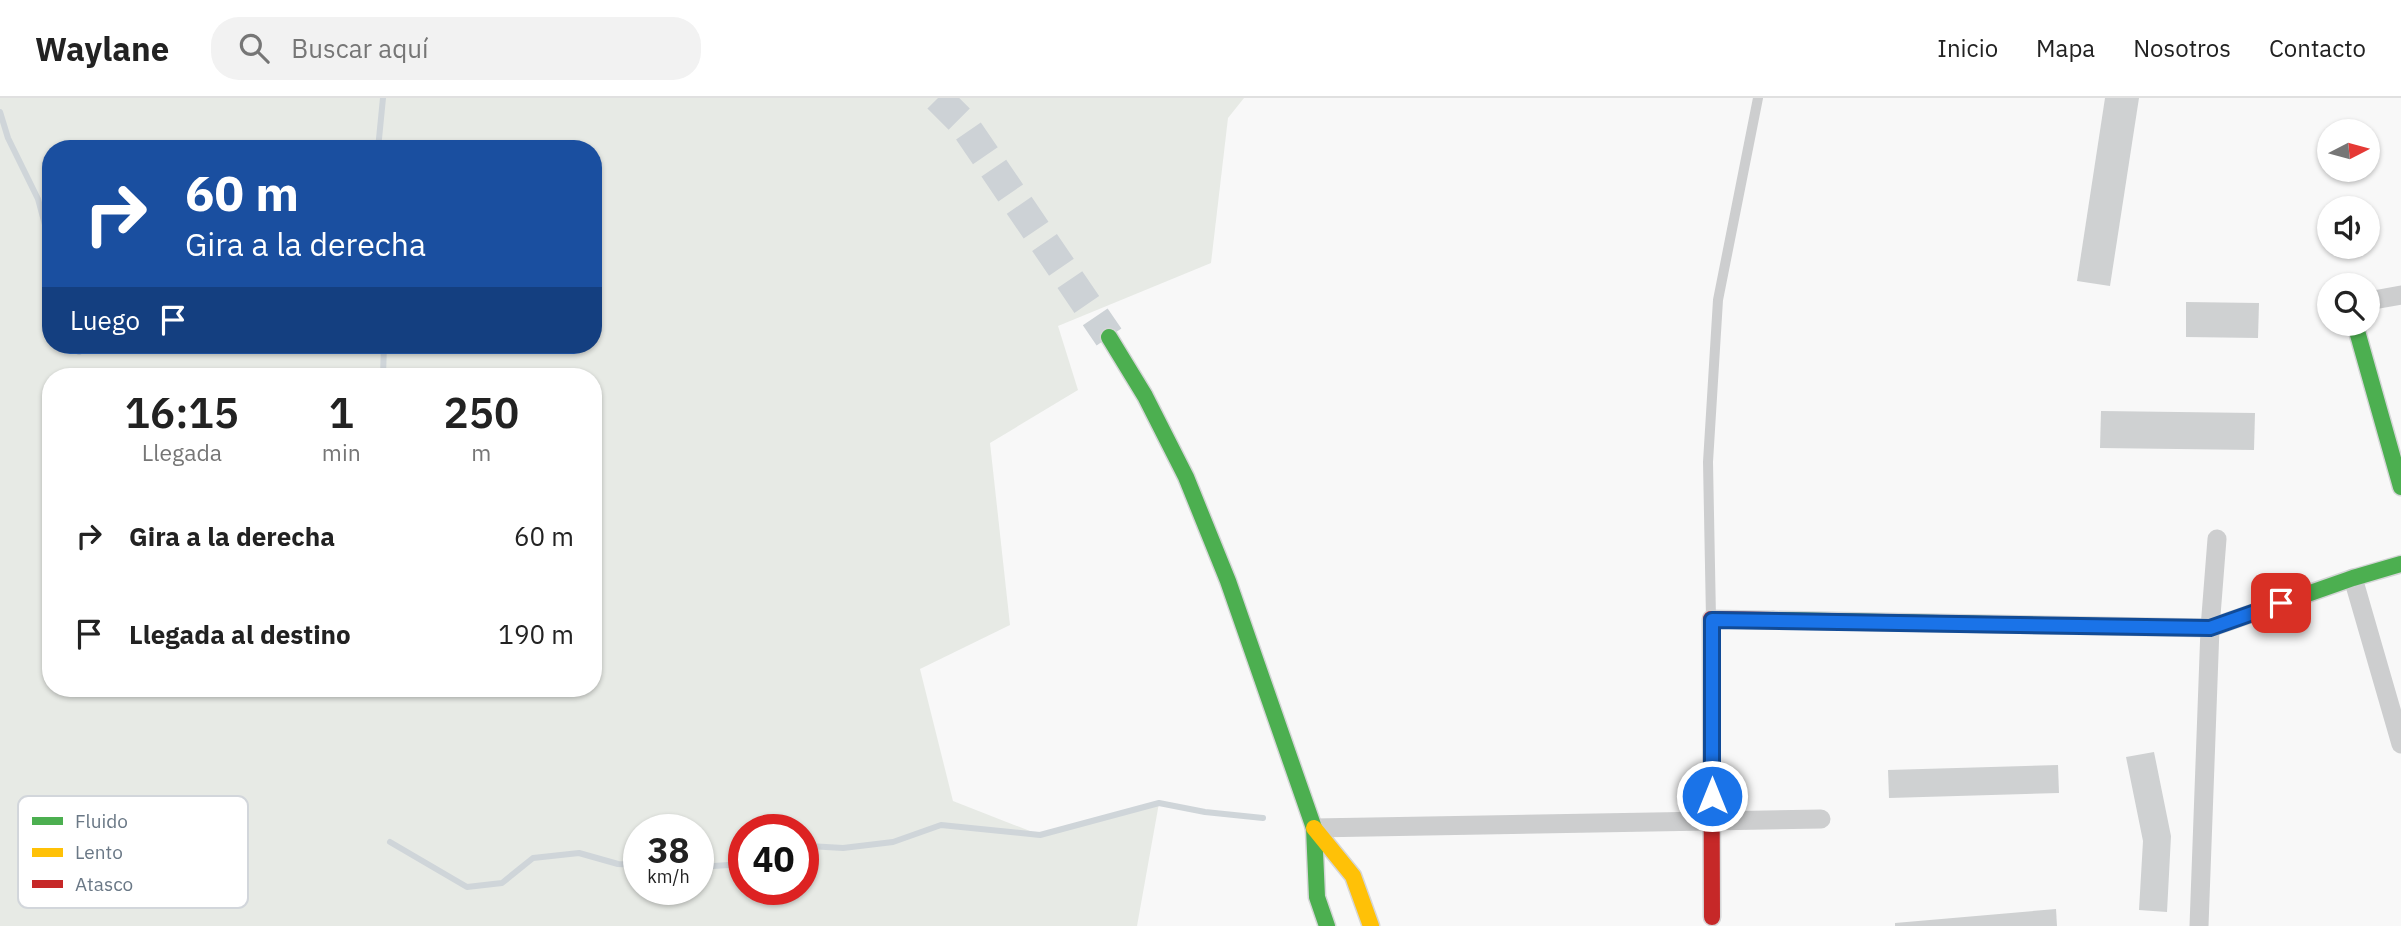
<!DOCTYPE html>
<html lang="es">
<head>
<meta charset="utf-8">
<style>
	:root { --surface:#fff; --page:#f2f2f2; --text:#222; --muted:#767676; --line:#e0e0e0 }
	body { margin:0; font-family:"IBM Plex Sans",sans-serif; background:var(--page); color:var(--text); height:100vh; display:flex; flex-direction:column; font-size:26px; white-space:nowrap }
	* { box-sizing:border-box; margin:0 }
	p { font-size:23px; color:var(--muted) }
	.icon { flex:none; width:38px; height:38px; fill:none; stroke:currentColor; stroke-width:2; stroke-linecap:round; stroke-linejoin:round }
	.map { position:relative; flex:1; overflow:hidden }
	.details { position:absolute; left:42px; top:270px; width:560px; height:329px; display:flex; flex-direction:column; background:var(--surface); border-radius:28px; box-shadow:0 2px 5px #0004 }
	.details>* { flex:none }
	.top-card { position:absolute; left:42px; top:42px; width:560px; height:214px; border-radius:28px; box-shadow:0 2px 5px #0004; background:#1a4fa0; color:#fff; overflow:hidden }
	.needle { width:46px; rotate:84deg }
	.buttons { position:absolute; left:2317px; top:21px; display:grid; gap:14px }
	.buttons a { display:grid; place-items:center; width:63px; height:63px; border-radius:50%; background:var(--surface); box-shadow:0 2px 5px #0004; font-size:35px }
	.speed { position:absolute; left:623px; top:716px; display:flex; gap:14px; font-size:35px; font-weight:700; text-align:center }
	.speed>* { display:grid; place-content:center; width:91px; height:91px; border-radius:50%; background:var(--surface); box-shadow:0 2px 5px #0004; line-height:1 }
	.speed small { font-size:18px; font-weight:400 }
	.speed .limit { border:10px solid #d22; background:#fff; color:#111 }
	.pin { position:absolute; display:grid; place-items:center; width:60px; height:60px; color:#fff; margin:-30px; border-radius:14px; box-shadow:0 4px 10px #0006 }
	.me { position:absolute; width:77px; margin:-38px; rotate:0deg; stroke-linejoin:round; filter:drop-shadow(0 0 5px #0008) }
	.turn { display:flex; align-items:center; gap:24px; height:147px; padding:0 28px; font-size:32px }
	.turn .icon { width:91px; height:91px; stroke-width:2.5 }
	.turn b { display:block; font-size:49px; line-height:60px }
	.then { display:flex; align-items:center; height:66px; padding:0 28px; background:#0003; gap:14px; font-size:26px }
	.eta { display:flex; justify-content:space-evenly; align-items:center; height:119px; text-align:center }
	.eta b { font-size:42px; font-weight:600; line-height:49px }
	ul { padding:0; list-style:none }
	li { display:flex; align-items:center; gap:21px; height:98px; padding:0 28px }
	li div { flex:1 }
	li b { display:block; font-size:26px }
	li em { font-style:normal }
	header { display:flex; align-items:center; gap:42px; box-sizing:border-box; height:98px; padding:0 35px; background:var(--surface); border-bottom:2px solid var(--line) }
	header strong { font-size:33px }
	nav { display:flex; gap:38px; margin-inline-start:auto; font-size:24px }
	.search { width:490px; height:63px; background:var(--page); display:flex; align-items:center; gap:18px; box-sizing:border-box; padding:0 24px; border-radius:28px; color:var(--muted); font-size:26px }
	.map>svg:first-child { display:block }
	.green { fill:#e7eae5; fill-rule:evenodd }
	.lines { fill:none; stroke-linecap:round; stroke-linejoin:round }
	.stream { stroke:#cfd5d9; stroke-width:6 }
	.building { fill:#cfd1d2 }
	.primary-tunnel { stroke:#cdd2d6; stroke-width:30; stroke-dasharray:30 15; stroke-linecap:butt }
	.fast-casing { stroke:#d5d6d7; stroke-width:19 }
	.slow-casing { stroke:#d5d6d7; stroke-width:19 }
	.jam-casing { stroke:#d5d6d7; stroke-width:19 }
	.lane { stroke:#cdcecf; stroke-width:10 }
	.street { stroke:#cdcecf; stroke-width:19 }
	.fast { stroke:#4caf50; stroke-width:16 }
	.slow { stroke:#ffc107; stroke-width:16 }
	.jam { stroke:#c62828; stroke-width:16 }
	.route-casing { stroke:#114b97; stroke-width:18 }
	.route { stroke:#1a73e8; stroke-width:12 }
	.key { fill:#fff; stroke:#d2d6db; stroke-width:2 }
	.key-label { font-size:19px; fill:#6a7886 }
</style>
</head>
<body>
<header>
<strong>Waylane</strong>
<div class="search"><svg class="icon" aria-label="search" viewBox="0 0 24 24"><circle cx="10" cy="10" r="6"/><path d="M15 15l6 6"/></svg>Buscar aquí</div>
<nav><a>Inicio</a><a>Mapa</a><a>Nosotros</a><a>Contacto</a></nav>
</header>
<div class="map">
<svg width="2401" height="828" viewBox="0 0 2401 828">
	<rect width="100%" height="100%" fill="#f8f8f8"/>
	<path class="green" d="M0,0H1244L1228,20L1211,165L1058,228L1078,292L990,345L1010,527L920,571L953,703L1040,737L1159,705L1137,828H0ZM51,51H593V247H51ZM51,278H593V590H51ZM639,732H698V791H639ZM744,732H803V791H744Z"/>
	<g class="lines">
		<g class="stream">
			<polyline points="0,14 8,40 38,101 51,149"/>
			<polyline points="378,51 383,0"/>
			<polyline points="77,247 79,254"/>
			<polyline points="383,278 384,247"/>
			<polyline points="390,744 467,789 502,785 533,760 579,755 618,766 639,767"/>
			<polyline points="803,750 809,748 843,750 893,744 941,727 1040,737 1159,705 1205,714 1263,720"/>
			<polyline points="698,769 744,766"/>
		</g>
	</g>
	<g class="building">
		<polygon points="2105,0 2139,0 2110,188 2077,183"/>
		<polygon points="2186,204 2259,205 2258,240 2186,239"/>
		<polygon points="2101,313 2255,315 2254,352 2100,350"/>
		<polygon points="2154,654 2171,738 2167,814 2139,812 2143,743 2126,659"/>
		<polygon points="2058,667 2059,695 1889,700 1888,672"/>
		<polygon points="2056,811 2057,828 1895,828 1895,825"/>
	</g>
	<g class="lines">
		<polyline class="primary-tunnel" points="938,0 963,25 1109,239"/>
		<g class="fast-casing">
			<g id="fast">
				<polyline points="2355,226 2401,389"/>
				<polyline points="1109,239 1145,298 1186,379 1228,483 1314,730 1317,799 1327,828"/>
				<polyline points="1773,522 2210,530 2353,480 2401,466"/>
			</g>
		</g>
		<g class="slow-casing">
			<polyline id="slow" points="1314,730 1353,778 1371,828"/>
		</g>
		<g class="jam-casing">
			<polyline id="jam" points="1712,819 1711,521 1773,522"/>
		</g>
		<polyline class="lane" points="1711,520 1708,364 1718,202 1758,0"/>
		<g class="street">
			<polyline points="2368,203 2401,197"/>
			<polyline points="2353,480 2401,646"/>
			<polyline points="1314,730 1821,721"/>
			<polyline points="2199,828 2210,530 2217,441"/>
		</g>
		<use href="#fast" class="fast"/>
		<use href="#slow" class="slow"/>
		<use href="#jam" class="jam"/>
	</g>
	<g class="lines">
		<g class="route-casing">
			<polyline id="route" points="1712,698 1712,522 2210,530 2281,505"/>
		</g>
		<use href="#route" class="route"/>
	</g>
	<rect x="18" y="698" width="230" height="112" rx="10" class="key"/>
	<rect x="32" y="719" width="31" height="8" fill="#4caf50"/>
	<rect x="32" y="750" width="31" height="9" fill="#ffc107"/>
	<rect x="32" y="782" width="31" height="8" fill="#c62828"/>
	<g class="key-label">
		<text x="75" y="730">Fluido</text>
		<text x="75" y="761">Lento</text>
		<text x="75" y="793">Atasco</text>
	</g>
</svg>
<div class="buttons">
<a><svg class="needle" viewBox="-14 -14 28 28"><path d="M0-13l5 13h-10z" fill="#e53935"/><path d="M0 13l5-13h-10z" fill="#767676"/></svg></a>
<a><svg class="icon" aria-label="sound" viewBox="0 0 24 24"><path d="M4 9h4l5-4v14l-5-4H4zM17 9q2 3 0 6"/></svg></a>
<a><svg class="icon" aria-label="search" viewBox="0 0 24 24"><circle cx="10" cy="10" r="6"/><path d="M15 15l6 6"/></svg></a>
</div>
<div class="speed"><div>38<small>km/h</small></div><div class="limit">40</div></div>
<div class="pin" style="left:2281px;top:505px;background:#d93025"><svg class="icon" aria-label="arrive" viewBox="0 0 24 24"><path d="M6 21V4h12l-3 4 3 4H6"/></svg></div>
<svg class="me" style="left:1712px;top:698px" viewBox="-20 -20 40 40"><circle r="17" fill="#1a73e8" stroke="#fff" stroke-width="3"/><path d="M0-11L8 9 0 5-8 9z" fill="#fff"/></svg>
<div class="top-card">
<div class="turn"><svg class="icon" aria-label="right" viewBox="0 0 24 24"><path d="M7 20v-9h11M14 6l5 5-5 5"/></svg><div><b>60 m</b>Gira a la derecha</div></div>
<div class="then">Luego<svg class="icon" aria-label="arrive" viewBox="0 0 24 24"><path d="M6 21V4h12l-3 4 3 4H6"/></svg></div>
</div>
<section class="details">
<div class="eta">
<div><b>16:15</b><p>Llegada</p></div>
<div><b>1</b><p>min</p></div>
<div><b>250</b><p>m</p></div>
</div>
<ul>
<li><svg class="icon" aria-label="right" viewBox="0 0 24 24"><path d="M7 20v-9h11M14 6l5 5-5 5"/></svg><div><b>Gira a la derecha</b></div><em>60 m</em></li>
<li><svg class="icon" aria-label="arrive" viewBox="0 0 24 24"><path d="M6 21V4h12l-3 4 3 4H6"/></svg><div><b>Llegada al destino</b></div><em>190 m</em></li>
</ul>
</section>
</div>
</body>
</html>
